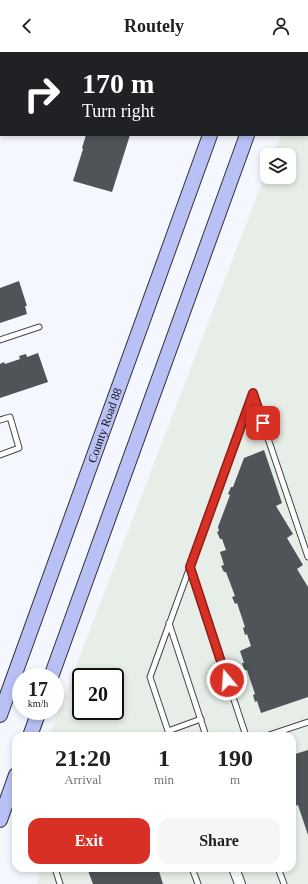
<!DOCTYPE html>
<html lang="en">
<head>
<meta charset="utf-8">
<style>
	:root { --surface:#fff; --page:#f6f6f6; --text:#202124; --muted:#757577; --accent:#d93025 }
	body { margin:0; font-family:Georgia,serif; background:var(--page); color:var(--text); height:100vh; display:flex; flex-direction:column; font-size:15px; white-space:nowrap }
	* { box-sizing:border-box; margin:0 }
	p { font-size:13px; color:var(--muted) }
	.icon { flex:none; width:22px; height:22px; fill:none; stroke:currentColor; stroke-width:2; stroke-linecap:round; stroke-linejoin:round }
	.map { position:relative; flex:1; overflow:hidden }
	.sheet { position:absolute; left:12px; top:680px; width:284px; height:140px; display:flex; flex-direction:column; background:var(--surface); border-radius:12px; box-shadow:0 2px 6px #0003 }
	.sheet>* { flex:none }
	.top-card { position:absolute; left:0px; top:0px; width:308px; height:84px; box-shadow:0 2px 6px #0003; background:#202124; color:#fff; overflow:hidden }
	.fabs { position:absolute; left:260px; top:96px; display:grid; gap:8px }
	.fabs a { display:grid; place-items:center; width:36px; height:36px; border-radius:8px; background:var(--surface); box-shadow:0 2px 6px #0003; font-size:20px }
	.speed { position:absolute; left:12px; top:616px; display:flex; gap:8px; font-size:20px; font-weight:700; text-align:center }
	.speed>* { display:grid; place-content:center; width:52px; height:52px; border-radius:50%; background:var(--surface); box-shadow:0 2px 6px #0003; line-height:1 }
	.speed small { font-size:10px; font-weight:400 }
	.speed .limit { border:2px solid #111; border-radius:6px; background:#fff; color:#111 }
	.pin { position:absolute; display:grid; place-items:center; width:34px; height:34px; color:#fff; margin:-17px; border-radius:8px; box-shadow:0 2px 6px #0006 }
	.me { position:absolute; width:44px; margin:-22px; rotate:342deg; stroke-linejoin:round; filter:drop-shadow(0 0 3px #0008) }
	.turn { display:flex; align-items:center; gap:14px; height:84px; padding:0 16px; font-size:18px }
	.turn .icon { width:52px; height:52px; stroke-width:2.5 }
	.turn b { display:block; font-size:28px; line-height:34px }
	.eta { display:flex; justify-content:space-evenly; align-items:center; height:68px; text-align:center }
	.eta b { font-size:24px; font-weight:700; line-height:28px }
	.primary-button { display:flex; gap:8px; margin-top:auto; padding:8px 16px }
	.primary-button a { flex:1; height:46px; border-radius:12px; background:var(--accent); color:#fff; font-size:16px; font-weight:700; line-height:46px; text-align:center }
	.primary-button a+a { background:var(--page); color:var(--text) }
	header { display:flex; justify-content:space-between; align-items:center; height:52px; padding:0 16px; background:var(--surface); font-size:18px; font-weight:700 }
	.map>svg:first-child { display:block }
	.industrial { fill:#e7eee7; fill-rule:evenodd }
	.building { fill:#4e5458 }
	.lines { fill:none; stroke-linecap:round; stroke-linejoin:round }
	.lane-casing { stroke:#444; stroke-width:7 }
	.street-casing { stroke:#444; stroke-width:12 }
	.secondary-casing { stroke:#333; stroke-width:16 }
	.lane { stroke:#fff; stroke-width:5 }
	.street { stroke:#fff; stroke-width:10 }
	.secondary { stroke:#b8c0f6; stroke-width:14 }
	.route-casing { stroke:#8d1f18; stroke-width:10 }
	.route { stroke:#d93025; stroke-width:7 }
	.labels { text-anchor:middle; stroke-width:4; stroke-linejoin:round; paint-order:stroke }
	.street-label { font-size:12px; fill:#111; stroke:#fff }
</style>
</head>
<body>
<header><svg class="icon" aria-label="back" viewBox="0 0 24 24"><path d="M15 5l-7 7 7 7"/></svg>Routely<svg class="icon" aria-label="person" viewBox="0 0 24 24"><circle cx="12" cy="8" r="4"/><path d="M4 21q1-7 8-7t8 7"/></svg></header>
<div class="map">
<svg width="308" height="832" viewBox="0 0 308 832">
	<rect width="100%" height="100%" fill="#f5f7fe"/>
	<path class="industrial" d="M308,12V832H37L39,825L36,816H292V684H49L267,118V125H289V103H273L281,83H307V15ZM81,625H115V659H81Z"/>
	<g class="building">
		<polygon points="86,83 130,83 112,140 73,129 83,97 82,96"/>
		<polygon points="19,229 27,254 25,254 27,262 0,271 0,236"/>
		<polygon points="38,301 48,330 0,346 0,312 4,310 5,312 20,307 19,304 26,302 27,305"/>
		<polygon points="264,398 282,451 276,454 293,482 287,486 303,513 297,517 308,535 308,645 261,661 257,649 255,650 253,643 255,642 247,618 244,618 242,611 244,611 240,599 251,594 247,582 245,583 243,576 245,575 237,551 235,552 232,545 235,544 226,520 224,520 221,514 224,513 220,500 226,498 222,487 220,487 217,480 219,479 218,475 230,443 228,442 231,435 233,435 244,406"/>
		<polygon points="308,698 308,783 298,753 292,755 292,703"/>
		<polygon points="87,816 158,816 163,832 93,832"/>
	</g>
	<g class="lines">
		<g class="lane-casing">
			<g id="lane">
				<polyline points="104,1 107,0"/>
				<polyline points="0,288 39,275"/>
				<polyline points="253,342 308,505"/>
				<polyline points="0,368 10,365 19,396 0,403"/>
				<polyline points="190,515 246,684"/>
				<polyline points="169,571 206,684"/>
				<polyline points="201,667 168,679 150,625 253,341"/>
				<polyline points="266,684 308,670"/>
				<polyline points="55,816 60,832"/>
				<polyline points="192,816 198,832"/>
				<polyline points="278,816 284,832"/>
			</g>
		</g>
		<g class="street-casing">
			<polyline id="street" points="234,816 240,832"/>
		</g>
		<g class="secondary-casing">
			<g id="secondary">
				<polyline points="0,1 2,0"/>
				<polyline points="240,1 240,0"/>
				<polyline points="277,1 277,0"/>
				<polyline points="51,625 247,83"/>
				<path id="s1" d="M0,663L210,83"/>
				<polyline points="30,684 39,659"/>
				<polyline points="0,768 16,723"/>
			</g>
		</g>
		<use href="#lane" class="lane"/>
		<use href="#street" class="street"/>
		<use href="#secondary" class="secondary"/>
	</g>
	<g class="lines">
		<g class="route-casing">
			<polyline id="route" points="227,628 190,515 253,341 263,371"/>
		</g>
		<use href="#route" class="route"/>
	</g>
	<g class="labels">
		<g class="street-label">
			<text dy="4" stroke="none"><textPath href="#s1" startOffset="308">County Road 88</textPath></text>
		</g>
	</g>
</svg>
<div class="fabs">
<a><svg class="icon" aria-label="layers" viewBox="0 0 24 24"><path d="M12 4l9 5-9 5-9-5zM3 14l9 5 9-5"/></svg></a>
</div>
<div class="speed"><div>17<small>km/h</small></div><div class="limit">20</div></div>
<div class="pin" style="left:263px;top:371px;background:#d93025"><svg class="icon" aria-label="arrive" viewBox="0 0 24 24"><path d="M6 21V4h12l-3 4 3 4H6"/></svg></div>
<svg class="me" style="left:227px;top:628px" viewBox="-20 -20 40 40"><circle r="17" fill="#d93025" stroke="#fff" stroke-width="3"/><path d="M0-11L8 9 0 5-8 9z" fill="#fff"/></svg>
<div class="top-card">
<div class="turn"><svg class="icon" aria-label="right" viewBox="0 0 24 24"><path d="M7 20v-9h11M14 6l5 5-5 5"/></svg><div><b>170 m</b>Turn right</div></div>
</div>
<section class="sheet">
<div class="eta">
<div><b>21:20</b><p>Arrival</p></div>
<div><b>1</b><p>min</p></div>
<div><b>190</b><p>m</p></div>
</div>
<div class="primary-button"><a>Exit</a><a>Share</a></div>
</section>
</div>
</body>
</html>
